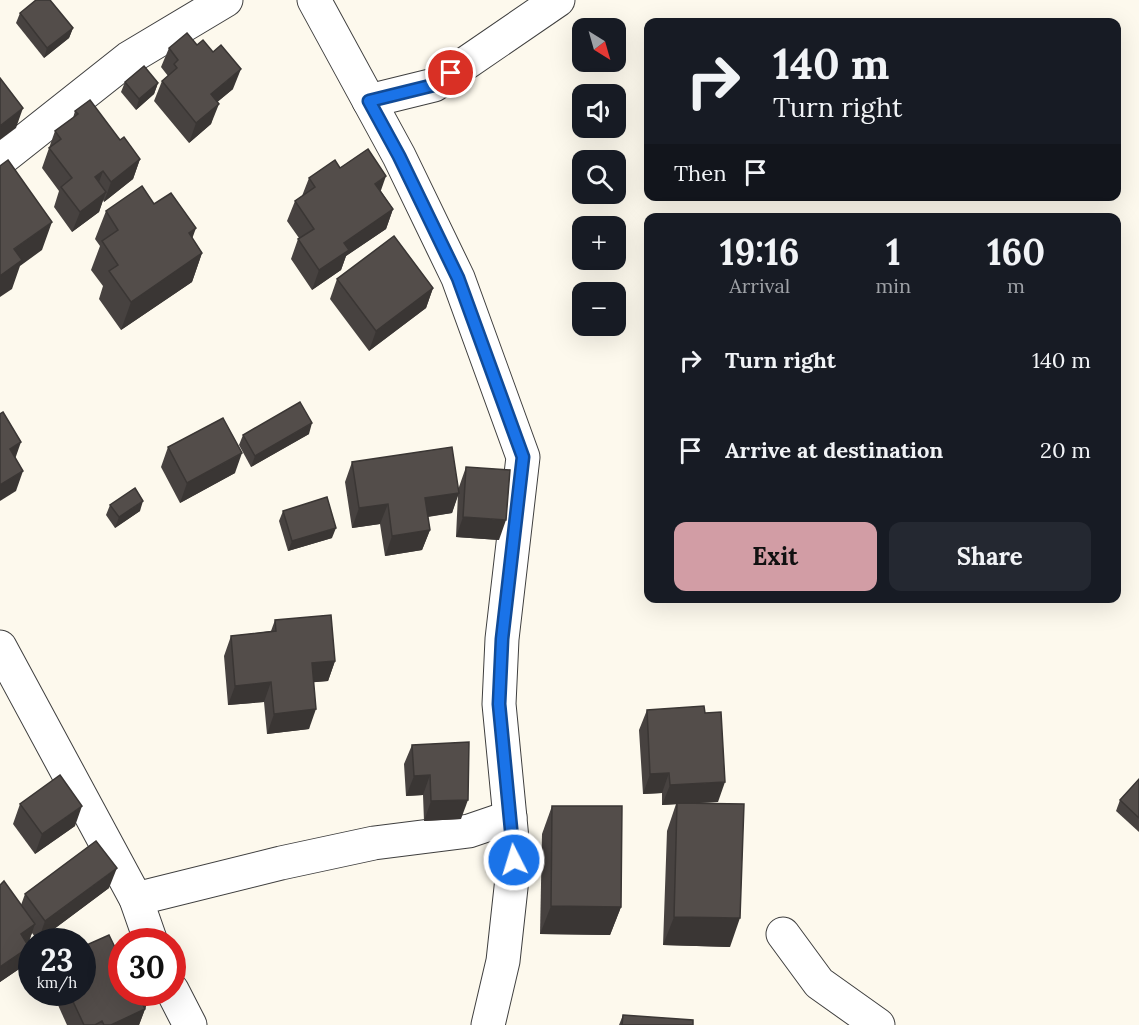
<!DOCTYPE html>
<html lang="en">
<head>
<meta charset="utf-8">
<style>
	:root { --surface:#171b24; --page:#242831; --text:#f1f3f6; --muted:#9ea1a6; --accent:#d29da5 }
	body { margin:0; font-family:Lora,serif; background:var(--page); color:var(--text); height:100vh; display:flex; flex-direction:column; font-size:22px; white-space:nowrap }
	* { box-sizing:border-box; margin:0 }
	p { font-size:20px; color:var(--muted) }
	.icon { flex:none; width:33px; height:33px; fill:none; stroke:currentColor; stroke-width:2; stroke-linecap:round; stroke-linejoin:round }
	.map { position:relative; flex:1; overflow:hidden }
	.details { position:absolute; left:644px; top:213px; width:477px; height:390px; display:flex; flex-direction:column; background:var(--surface); border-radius:12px; box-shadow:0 6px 24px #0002 }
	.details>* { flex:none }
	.hud { position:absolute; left:644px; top:18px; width:477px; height:183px; border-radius:12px; box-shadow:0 6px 24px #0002; background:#171b24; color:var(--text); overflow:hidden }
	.needle { width:39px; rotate:143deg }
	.fabs { position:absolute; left:572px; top:18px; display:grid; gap:12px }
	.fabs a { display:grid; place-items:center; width:54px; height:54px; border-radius:12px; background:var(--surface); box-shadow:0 6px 24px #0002; font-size:30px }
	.speed { position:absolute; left:18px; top:928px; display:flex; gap:12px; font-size:30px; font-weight:700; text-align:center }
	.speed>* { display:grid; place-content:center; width:78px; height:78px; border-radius:50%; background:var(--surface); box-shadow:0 6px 24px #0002; line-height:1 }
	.speed small { font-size:15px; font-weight:400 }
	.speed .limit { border:9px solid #d22; background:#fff; color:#111 }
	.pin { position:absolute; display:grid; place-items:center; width:51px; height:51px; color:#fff; margin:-26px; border:3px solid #fff; border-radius:50%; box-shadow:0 2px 6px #0007 }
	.me { position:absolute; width:66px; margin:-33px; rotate:355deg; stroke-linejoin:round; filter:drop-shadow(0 0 4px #0008) }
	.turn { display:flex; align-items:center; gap:21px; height:126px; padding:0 30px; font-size:27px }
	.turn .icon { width:78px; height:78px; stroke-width:2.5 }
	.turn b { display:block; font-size:42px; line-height:51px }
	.then { display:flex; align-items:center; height:57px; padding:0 30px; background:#0003; gap:12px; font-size:22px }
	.eta { display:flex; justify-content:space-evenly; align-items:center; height:102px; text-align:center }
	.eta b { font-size:36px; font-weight:700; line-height:42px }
	.action { display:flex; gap:12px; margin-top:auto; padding:12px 30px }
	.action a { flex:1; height:69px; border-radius:12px; background:var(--accent); color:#111; font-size:24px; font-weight:700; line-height:69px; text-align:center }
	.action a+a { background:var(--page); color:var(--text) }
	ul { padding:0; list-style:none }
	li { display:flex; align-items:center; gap:18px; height:90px; padding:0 30px }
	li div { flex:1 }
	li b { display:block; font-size:22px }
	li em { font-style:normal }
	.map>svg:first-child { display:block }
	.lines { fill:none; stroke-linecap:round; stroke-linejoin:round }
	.minor-casing { stroke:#3f3f3f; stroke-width:35 }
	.minor { stroke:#fff; stroke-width:33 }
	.wall { fill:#474240 }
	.shaded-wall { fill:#3a3634 }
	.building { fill:#534d4a; stroke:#3a3634; stroke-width:1.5 }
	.route-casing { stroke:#114b97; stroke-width:15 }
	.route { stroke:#1a73e8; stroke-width:10 }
</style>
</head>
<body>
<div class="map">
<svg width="1139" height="1025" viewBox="0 0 1139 1025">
	<rect width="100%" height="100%" fill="#fdf9ed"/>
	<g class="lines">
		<g class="minor-casing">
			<g id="minor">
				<polyline points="314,0 399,156 458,278 523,457 502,639 499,704 514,860 503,961 488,1025"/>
				<polyline points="369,101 434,85 558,0"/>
				<polyline points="0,160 129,58 226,0"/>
				<polyline points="0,647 136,899 151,942"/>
				<polyline points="136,899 281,863 374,843 469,831 510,817"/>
				<polyline points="783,934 819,983 878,1025"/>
				<polyline points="172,990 190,1025"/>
			</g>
		</g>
		<use href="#minor" class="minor"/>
	</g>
	<g class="wall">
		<polygon points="20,13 73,28 69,38 44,58 16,23"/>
		<polygon points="169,48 233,89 217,102 211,124 189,143 154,101 162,81 168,76 161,67"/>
		<polygon points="125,82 158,83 154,94 136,110 121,92"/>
		<polygon points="75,111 120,140 140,159 133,179 104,202 103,200 99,212 72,232 54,207 59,191 42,168 55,131 73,118"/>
		<polygon points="340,168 381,191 393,209 386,229 346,256 341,270 312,290 291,259 298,239 299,238 287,221 295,201 302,196 309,178"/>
		<polygon points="154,204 192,238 202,253 192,282 121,330 99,299 103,286 91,270 100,246 95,239 106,211"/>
		<polygon points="337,279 433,288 426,308 369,351 330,299"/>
		<polygon points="309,434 251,467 239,445 243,435"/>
		<polygon points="168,447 235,473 180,503 161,467"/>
		<polygon points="352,462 459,491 459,487 466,467 499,540 456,537 458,494 452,513 428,517 430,530 422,550 385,556 380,524 352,528 345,482"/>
		<polygon points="110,505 140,511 115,528 106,515"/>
		<polygon points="283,511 332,538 288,551 279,521"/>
		<polygon points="275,620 335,661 328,681 314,682 309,729 267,734 264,702 228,705 224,656 231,636 271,631"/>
		<polygon points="647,710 718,802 694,803 730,947 663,945 667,831 676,804 662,805 662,793 643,794 639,730"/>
		<polygon points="412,745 461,819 424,821 423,795 406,796 404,764"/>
		<polygon points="1139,779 1139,832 1116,811 1120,800"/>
		<polygon points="20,804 75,826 35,854 13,824"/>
		<polygon points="552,806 621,907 610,935 540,934 542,834"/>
		<polygon points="0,885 21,905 25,894 109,888 38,941 32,933 28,944 22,967 0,982"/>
		<polygon points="53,993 151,993 139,1025 67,1025 53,994"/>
		<polygon points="623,1015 693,1025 619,1025"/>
	</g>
	<g class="shaded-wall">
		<polygon points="73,28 69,38 44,58 47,48"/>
		<polygon points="241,69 233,89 203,114 211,94"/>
		<polygon points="158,83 154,94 136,110 139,99"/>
		<polygon points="219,104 211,124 189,143 196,123"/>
		<polygon points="23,108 16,128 0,140 0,126"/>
		<polygon points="140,159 133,179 104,202 111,182"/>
		<polygon points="103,171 96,191 95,177"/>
		<polygon points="386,176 379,196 375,184"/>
		<polygon points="106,192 99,212 72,232 80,212"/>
		<polygon points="393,209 386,229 346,256 341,270 312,290 319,270 344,243"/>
		<polygon points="52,222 42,250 20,266 12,289 0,297 0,276 14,249"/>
		<polygon points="196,228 186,256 189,233"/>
		<polygon points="202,253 192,282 121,330 131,302"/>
		<polygon points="433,288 426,308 369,351 376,331"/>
		<polygon points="312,423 309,434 251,467 255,456"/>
		<polygon points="21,442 14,462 10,449"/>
		<polygon points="242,453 235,473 180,503 187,483"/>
		<polygon points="23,471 16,491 0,501 0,485"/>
		<polygon points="459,493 452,513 418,518 425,498"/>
		<polygon points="143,501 140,511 115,528 119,517"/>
		<polygon points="388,504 380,524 352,528 359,508"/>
		<polygon points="463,517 506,520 499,540 456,537"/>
		<polygon points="336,528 332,538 288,551 292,541"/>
		<polygon points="430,530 422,550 385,556 392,536"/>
		<polygon points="335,661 328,681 305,683 312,663"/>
		<polygon points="271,682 264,702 228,705 235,686"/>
		<polygon points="316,709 309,729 267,734 274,714"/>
		<polygon points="669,773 662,793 643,794 650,774"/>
		<polygon points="430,775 423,795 406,796 414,776"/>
		<polygon points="725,782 718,802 662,805 670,785"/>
		<polygon points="468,800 461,819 424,821 431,801"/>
		<polygon points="82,806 75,826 35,854 42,834"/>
		<polygon points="117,868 109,888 38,941 45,921"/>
		<polygon points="551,906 621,907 610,935 540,934"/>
		<polygon points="674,917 740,918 730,947 663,945"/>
		<polygon points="35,924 28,944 21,934"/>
		<polygon points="29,947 22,967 0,982 0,967"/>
		<polygon points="151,993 139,1025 111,1025 140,999"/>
	</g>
	<g class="building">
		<polygon points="36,0 50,0 73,28 47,48 20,13"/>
		<polygon points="187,33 197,45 203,40 213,52 221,45 241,69 211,94 219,104 196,123 162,81 177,68 174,64 178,60 169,48"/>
		<polygon points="144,66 158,83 139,99 125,82"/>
		<polygon points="0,78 23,108 0,126"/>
		<polygon points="90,100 120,140 124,137 140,159 111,182 103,171 95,177 106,192 80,212 61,187 72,178 49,148 61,139 55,131 78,114 75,111"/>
		<polygon points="368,149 386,176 375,184 393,209 344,243 349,250 319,270 298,239 314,229 295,201 315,187 309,178 335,160 340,168"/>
		<polygon points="8,160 52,222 14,249 22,260 0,276 0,166"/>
		<polygon points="142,186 154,204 171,193 196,228 189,233 202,253 131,302 109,271 118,265 102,241 118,230 106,211"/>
		<polygon points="394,236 433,288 376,331 337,279"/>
		<polygon points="300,402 312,423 255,456 243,435"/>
		<polygon points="3,412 21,442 10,449 23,471 0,485 0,414"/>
		<polygon points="223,418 242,453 187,483 168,447"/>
		<polygon points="452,447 459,493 425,498 430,530 392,536 388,504 359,508 352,462"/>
		<polygon points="466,467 510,470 506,520 463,517"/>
		<polygon points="135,488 143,501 119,517 110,505"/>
		<polygon points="327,497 336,528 292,541 283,511"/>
		<polygon points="331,615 335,661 312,663 316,709 274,714 271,682 235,686 231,636 276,631 275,620"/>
		<polygon points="704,706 705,713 721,712 725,782 670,785 669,773 650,774 647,710"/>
		<polygon points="469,742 468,800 431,801 430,775 414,776 412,745"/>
		<polygon points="60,775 82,806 42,834 20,804"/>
		<polygon points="1139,779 1139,818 1120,800"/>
		<polygon points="677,803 744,804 740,918 674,917"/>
		<polygon points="552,806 622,806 621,907 551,906"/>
		<polygon points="96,841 117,868 45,921 25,894"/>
		<polygon points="4,881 35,924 21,934 29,947 0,967 0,885"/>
		<polygon points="109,935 122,962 122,993 151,993 140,999 145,1009 111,1025 104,1025 102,1021 95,1025 84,1025 69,993 82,993 82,947"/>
		<polygon points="623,1015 693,1020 693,1025 622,1025"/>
	</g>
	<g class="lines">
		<g class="route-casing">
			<polyline id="route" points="451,73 434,85 369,101 399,156 458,278 523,457 502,639 499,704 514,860"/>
		</g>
		<use href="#route" class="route"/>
	</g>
</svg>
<div class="fabs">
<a><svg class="needle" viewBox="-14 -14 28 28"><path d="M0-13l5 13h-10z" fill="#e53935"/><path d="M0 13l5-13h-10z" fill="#9ea1a6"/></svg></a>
<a><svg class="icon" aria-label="sound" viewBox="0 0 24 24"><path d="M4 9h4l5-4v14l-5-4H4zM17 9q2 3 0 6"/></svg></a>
<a><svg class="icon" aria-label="search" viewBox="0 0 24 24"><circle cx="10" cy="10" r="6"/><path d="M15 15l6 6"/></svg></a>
<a>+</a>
<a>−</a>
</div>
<div class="speed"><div>23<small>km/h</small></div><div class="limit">30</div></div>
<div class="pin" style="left:451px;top:73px;background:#d93025"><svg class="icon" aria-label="arrive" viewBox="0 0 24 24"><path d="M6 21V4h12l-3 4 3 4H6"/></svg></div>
<svg class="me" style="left:514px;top:860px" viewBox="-20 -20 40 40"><circle r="17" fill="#1a73e8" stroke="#fff" stroke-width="3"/><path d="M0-11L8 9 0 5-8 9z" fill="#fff"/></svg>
<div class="hud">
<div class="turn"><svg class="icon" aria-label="right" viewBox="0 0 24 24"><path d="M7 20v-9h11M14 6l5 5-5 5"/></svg><div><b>140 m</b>Turn right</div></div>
<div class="then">Then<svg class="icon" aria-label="arrive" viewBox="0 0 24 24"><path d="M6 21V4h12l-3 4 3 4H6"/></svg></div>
</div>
<section class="details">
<div class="eta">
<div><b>19:16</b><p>Arrival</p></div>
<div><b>1</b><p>min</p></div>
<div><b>160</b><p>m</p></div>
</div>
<ul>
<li><svg class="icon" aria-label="right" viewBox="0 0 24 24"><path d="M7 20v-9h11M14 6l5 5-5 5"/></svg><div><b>Turn right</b></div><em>140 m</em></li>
<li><svg class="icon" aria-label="arrive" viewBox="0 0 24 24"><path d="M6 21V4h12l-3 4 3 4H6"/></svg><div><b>Arrive at destination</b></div><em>20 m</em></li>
</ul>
<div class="action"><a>Exit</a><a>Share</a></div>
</section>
</div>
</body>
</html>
